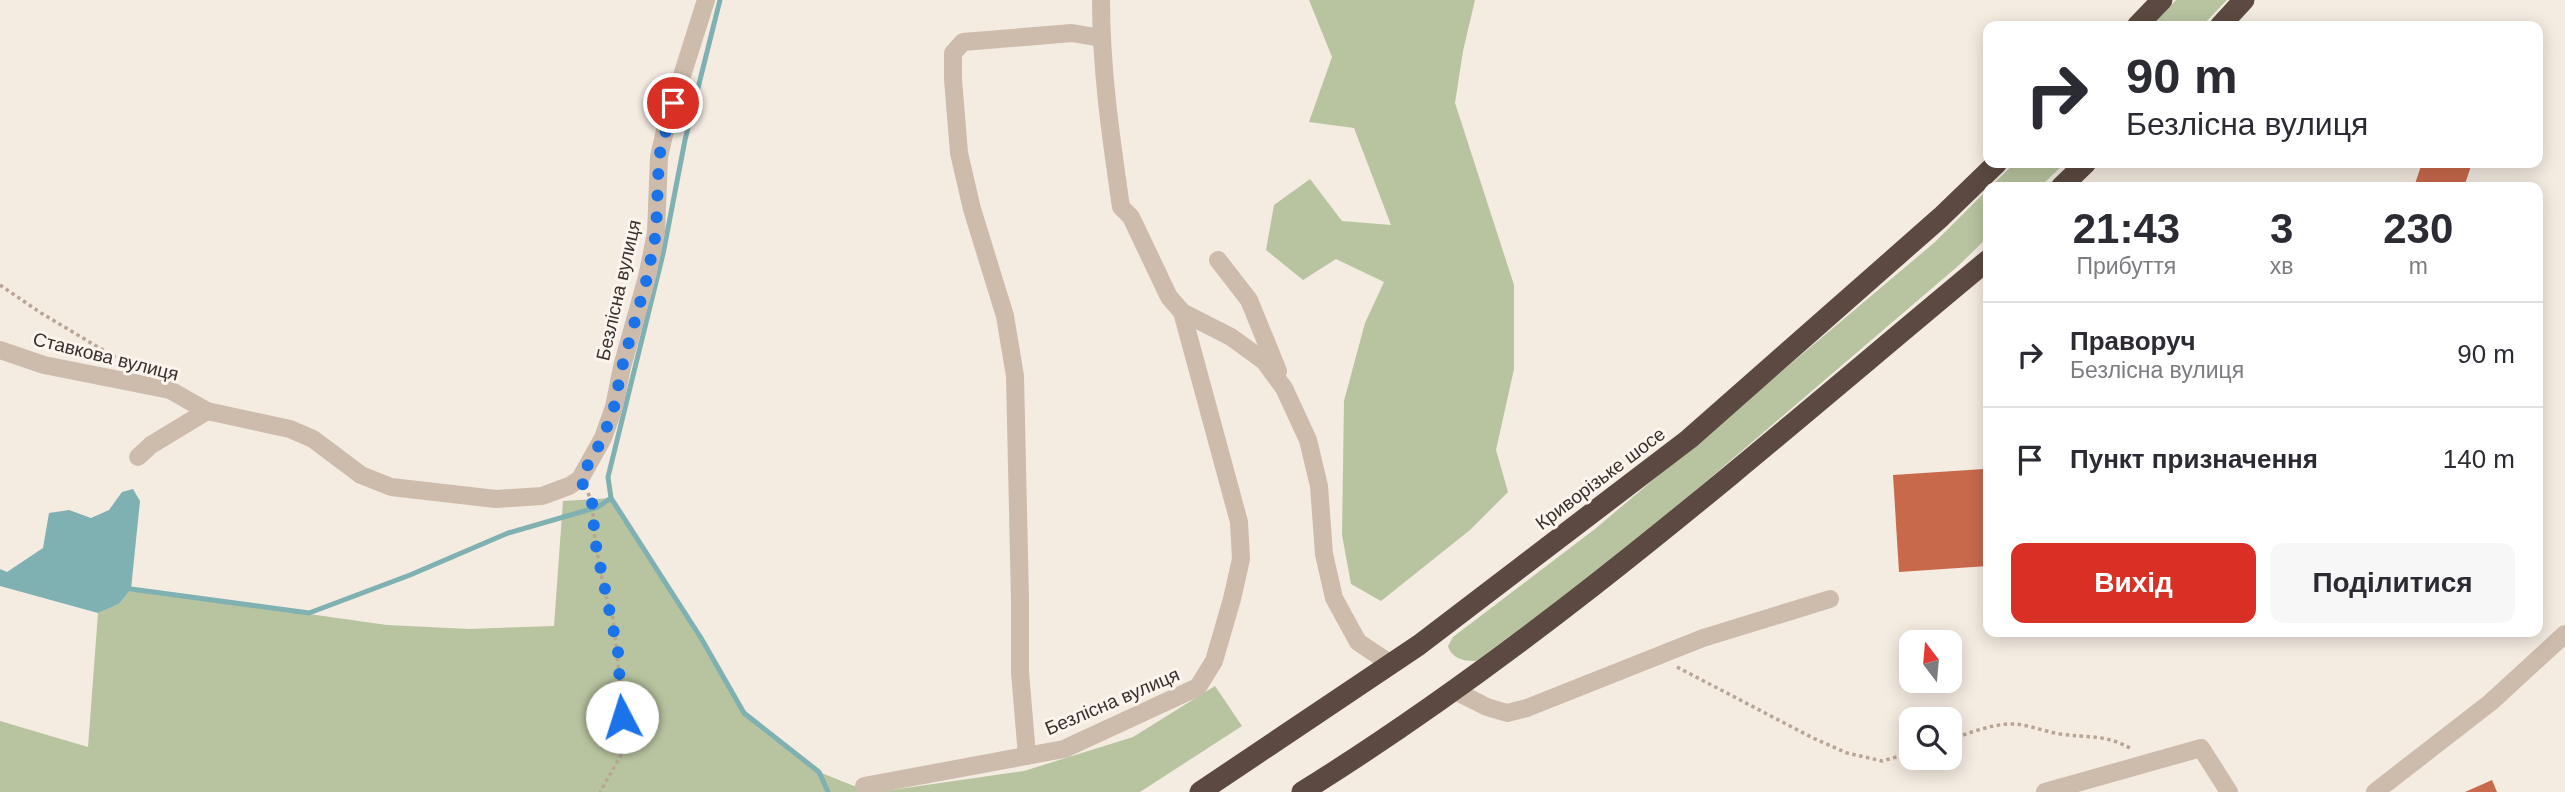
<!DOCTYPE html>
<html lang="uk">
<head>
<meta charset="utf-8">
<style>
	:root { --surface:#fff; --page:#f7f7f7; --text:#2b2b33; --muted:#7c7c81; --line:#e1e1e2; --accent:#d93025 }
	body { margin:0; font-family:Helvetica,sans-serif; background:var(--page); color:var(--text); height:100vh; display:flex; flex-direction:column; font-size:26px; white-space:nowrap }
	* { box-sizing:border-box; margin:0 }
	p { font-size:23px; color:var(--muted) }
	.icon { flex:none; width:38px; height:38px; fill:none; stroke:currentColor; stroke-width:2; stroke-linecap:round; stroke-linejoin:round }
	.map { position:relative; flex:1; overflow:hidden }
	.drawer { position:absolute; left:1983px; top:182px; width:560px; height:455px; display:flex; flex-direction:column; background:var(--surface); border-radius:14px; box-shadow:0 4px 18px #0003 }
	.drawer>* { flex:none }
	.banner { position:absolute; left:1983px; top:21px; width:560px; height:147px; border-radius:14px; box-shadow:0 4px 18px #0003; background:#fff; color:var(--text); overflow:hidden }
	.needle { width:46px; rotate:344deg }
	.tools { position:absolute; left:1899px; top:630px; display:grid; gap:14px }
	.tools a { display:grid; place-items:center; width:63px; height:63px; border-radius:14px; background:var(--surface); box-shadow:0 4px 18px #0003; font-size:35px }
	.pin { position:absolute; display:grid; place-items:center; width:60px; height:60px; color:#fff; margin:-30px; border:4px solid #fff; border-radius:50%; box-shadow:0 2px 7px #0007 }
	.me { position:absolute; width:77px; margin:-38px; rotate:355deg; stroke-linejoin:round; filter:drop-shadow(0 0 5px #0008) }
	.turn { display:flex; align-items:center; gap:24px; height:147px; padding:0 28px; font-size:32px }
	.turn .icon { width:91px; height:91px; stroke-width:2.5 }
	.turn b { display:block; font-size:49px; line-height:60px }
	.eta { display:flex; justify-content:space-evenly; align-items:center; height:119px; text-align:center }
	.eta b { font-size:42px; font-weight:800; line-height:49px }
	.button { display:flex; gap:14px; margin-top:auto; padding:14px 28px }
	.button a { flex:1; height:80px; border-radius:14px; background:var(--accent); color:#fff; font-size:28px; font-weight:800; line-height:80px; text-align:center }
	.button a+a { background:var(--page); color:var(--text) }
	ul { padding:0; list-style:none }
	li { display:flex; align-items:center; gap:21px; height:105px; padding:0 28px; border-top:2px solid var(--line) }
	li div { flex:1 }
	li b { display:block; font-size:26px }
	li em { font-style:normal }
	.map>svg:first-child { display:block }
	.green { fill:#b8c4a0 }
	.water { fill:#7fb0b2 }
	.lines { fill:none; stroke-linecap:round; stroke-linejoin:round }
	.stream { stroke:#7fb0b2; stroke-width:5 }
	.building { fill:#c8694b }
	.path { stroke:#b9a596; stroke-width:3.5; stroke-dasharray:3.5 3.5; stroke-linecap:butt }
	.minor { stroke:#cdbbac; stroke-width:18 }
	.highway { stroke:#5c4a42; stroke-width:21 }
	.route { stroke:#1a73e8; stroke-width:12; stroke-dasharray:0 21.6 }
	.labels { text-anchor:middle; stroke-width:6; stroke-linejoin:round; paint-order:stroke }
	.street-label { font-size:19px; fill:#3b302b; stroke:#fbf5ee }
</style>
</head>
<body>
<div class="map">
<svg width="2565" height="792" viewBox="0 0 2565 792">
	<rect width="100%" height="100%" fill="#f4ebe1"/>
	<g class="green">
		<polygon points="1309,0 1475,0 1463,51 1455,103 1514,285 1514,369 1496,450 1508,492 1470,530 1381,601 1351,584 1342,535 1344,401 1365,323 1384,282 1336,259 1303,280 1266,250 1274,205 1310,179 1342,221 1391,225 1354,128 1309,122 1332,57"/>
		<polygon points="2176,0 2227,0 2202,26 2152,26"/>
		<polygon points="2015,163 2065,163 2040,187 1990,187"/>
		<path d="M1988,189V237L1958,266L1619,556L1476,661C1464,661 1452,659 1448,646L1453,637L1595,529L1935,242Z"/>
		<polygon points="611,498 700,638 745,713 819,772 869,792 0,792 0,721 88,747 98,613 119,604 131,589 387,625 469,629 554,626 563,501"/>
		<polygon points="1215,686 1242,726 1140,792 878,792 1024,771 1133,737"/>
	</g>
	<polygon class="water" points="133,489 140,501 131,589 119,604 98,613 0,586 0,569 7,572 43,548 49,513 69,510 91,518 109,510 122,492"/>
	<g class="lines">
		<g class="stream">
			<polyline points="611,498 608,477 663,254 685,140 720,0"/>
			<polyline points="131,589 309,613 410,575 508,533 598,507 611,498 701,638 744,713 819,772 828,792"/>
		</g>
	</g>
	<g class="building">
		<polygon points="2422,163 2472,163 2464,187 2414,187"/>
		<polygon points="1984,469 1988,566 1899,572 1893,475"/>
		<polygon points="2492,780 2497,792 2465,792"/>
	</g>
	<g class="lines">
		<g class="path">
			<polyline points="0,285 41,313 123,362"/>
			<polyline points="588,493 592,502 595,541 604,589 613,619 626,735 624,750 600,792"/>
			<polyline points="1677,667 1813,738 1847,753 1882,761 1911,753"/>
			<path d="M1950,740C1968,733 1987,726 2007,724C2025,723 2042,731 2060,734C2088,738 2108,734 2133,750"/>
		</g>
		<g class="minor">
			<path d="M1101,0C1101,70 1111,138 1121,207L1131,217L1169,297L1182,312L1231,337L1264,361L1284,388L1308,440L1319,486L1324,554L1334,598L1358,642L1391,664"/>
			<polyline points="1218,260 1249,300 1278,371"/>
			<polyline points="0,350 44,365 170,390 207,411 290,429 313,439 361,475 391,487 496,499 542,496 569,486 580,479 603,438 614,407 622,367 647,277 656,233 659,157 666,126 706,0"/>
			<polyline points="138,457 151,445 207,411"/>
			<polyline points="1453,690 1487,707 1507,713 1527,708 1703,638 1830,599"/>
			<polyline points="1027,756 1020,672 1020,600 1015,376 1005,316 972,209 959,153 953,79 953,53 963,42 1072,33 1101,38"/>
			<polyline points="864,786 1064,749 1198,687 1214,661 1232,599 1241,559 1239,522 1182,312"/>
			<polyline points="2045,792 2201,748 2229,792"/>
			<polyline points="2375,792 2491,702 2565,634"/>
		</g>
		<g class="highway">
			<polyline points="2137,26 2162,0"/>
			<polyline points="2220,26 2244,0"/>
			<polyline points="2061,187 2086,163"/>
			<polyline points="1200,792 1419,645 1689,439 1941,217 1997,163"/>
			<path d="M1302,792C1548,639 1766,444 1988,260"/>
		</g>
	</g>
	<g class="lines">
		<polyline class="route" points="622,717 618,652 595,541 592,502 580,479 603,438 614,407 622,367 647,278 656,233 659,157 673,103"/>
	</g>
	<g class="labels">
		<g class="street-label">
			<text transform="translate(618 290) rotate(-77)" y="7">Безлісна вулиця</text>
			<text transform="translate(106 356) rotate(14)" y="7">Ставкова вулиця</text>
			<text transform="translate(1600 478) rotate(-37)" y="7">Криворізьке шосе</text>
			<text transform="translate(1112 701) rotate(-23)" y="7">Безлісна вулиця</text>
		</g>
	</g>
</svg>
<div class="tools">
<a><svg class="needle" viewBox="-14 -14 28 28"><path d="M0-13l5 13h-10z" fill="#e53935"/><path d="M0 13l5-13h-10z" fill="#7c7c81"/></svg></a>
<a><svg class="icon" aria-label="search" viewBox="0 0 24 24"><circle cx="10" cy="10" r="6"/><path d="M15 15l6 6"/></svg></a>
</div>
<div class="pin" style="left:673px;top:103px;background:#d93025"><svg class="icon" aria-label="arrive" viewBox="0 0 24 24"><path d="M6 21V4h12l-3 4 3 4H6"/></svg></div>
<svg class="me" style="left:622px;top:717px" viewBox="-20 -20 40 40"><circle r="19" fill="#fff"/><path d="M0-13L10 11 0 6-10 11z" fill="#1a73e8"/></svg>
<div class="banner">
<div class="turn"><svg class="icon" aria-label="right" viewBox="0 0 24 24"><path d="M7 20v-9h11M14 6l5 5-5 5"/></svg><div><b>90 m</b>Безлісна вулиця</div></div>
</div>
<section class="drawer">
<div class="eta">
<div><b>21:43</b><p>Прибуття</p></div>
<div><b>3</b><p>хв</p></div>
<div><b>230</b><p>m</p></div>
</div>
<ul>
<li><svg class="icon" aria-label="right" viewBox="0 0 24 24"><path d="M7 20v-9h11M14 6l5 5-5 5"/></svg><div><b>Праворуч</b><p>Безлісна вулиця</p></div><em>90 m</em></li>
<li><svg class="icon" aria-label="arrive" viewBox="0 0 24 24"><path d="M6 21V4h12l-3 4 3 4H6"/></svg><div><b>Пункт призначення</b></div><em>140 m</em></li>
</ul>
<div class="button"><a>Вихід</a><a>Поділитися</a></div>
</section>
</div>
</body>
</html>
